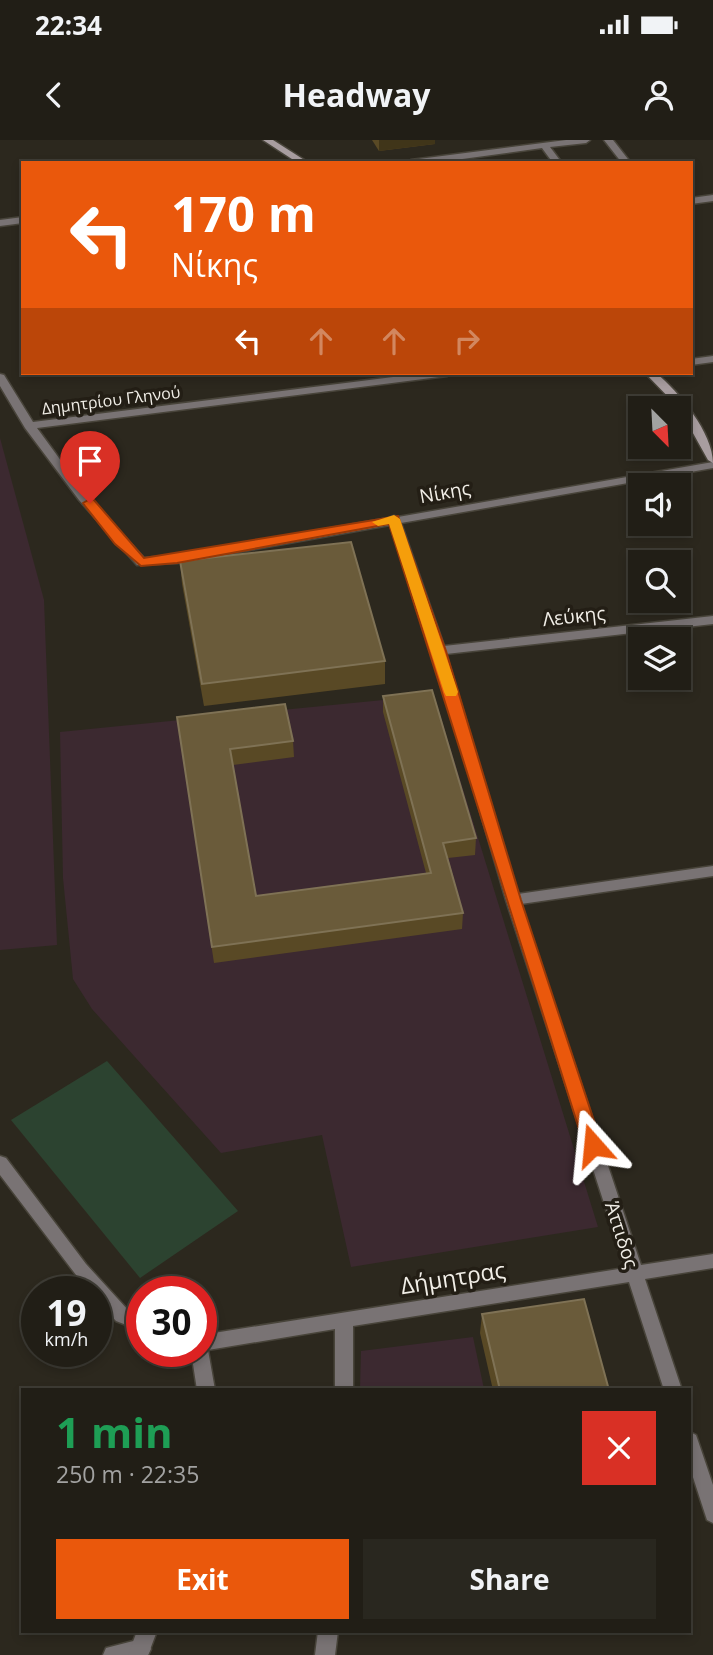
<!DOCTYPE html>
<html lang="en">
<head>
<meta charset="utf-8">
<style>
	:root { --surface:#211e16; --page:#29271f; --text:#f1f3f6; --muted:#a2a2a1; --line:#3e3c35; --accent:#ea580c }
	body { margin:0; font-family:"Open Sans",sans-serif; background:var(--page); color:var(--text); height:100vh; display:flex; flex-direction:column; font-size:26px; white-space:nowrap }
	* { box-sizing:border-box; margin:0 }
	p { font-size:23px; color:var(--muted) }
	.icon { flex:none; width:38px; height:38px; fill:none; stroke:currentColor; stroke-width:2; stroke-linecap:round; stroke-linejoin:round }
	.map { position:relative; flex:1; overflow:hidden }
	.sheet { position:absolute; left:21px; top:1248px; width:670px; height:245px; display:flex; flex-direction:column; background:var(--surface); border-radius:0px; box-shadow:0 4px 10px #0003,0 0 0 2px var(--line) }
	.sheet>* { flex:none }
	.top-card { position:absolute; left:21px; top:21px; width:672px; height:214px; border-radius:0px; box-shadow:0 4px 10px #0003,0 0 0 2px var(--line); background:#ea580c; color:#fff; overflow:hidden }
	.needle { width:46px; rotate:156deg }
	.fabs { position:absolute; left:628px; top:256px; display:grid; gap:14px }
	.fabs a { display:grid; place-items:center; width:63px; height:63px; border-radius:0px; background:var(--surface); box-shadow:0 4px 10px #0003,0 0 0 2px var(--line); font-size:35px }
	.speed { position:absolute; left:21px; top:1136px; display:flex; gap:14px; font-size:35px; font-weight:700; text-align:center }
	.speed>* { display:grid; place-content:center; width:91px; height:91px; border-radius:50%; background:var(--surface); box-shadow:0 4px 10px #0003,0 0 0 2px var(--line); line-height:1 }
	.speed small { font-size:18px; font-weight:400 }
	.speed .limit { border:10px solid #d22; background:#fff; color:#111 }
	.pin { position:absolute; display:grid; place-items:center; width:60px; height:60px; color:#fff; margin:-72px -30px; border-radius:50% 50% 50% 0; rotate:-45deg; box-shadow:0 0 7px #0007 }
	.pin .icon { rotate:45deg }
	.me { position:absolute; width:77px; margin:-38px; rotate:342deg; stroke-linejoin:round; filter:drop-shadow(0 0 5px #0008) }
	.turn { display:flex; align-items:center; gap:24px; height:147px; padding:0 35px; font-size:32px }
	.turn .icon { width:91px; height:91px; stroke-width:2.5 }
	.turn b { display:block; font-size:49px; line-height:60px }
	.lanes { display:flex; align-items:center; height:66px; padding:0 35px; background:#0003; justify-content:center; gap:35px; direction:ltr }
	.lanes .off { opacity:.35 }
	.round { display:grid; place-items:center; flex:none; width:74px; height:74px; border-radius:0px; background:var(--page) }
	.headline { display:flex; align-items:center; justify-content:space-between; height:119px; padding:0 35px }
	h1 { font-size:42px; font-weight:700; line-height:52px; color:#1e9e55 }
	.button { display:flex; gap:14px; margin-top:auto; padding:14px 35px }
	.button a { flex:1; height:80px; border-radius:0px; background:var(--accent); color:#fff; font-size:28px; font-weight:700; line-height:80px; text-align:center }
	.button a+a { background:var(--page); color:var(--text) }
	.status { display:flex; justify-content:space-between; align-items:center; height:49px; padding:0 35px; background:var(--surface); direction:ltr }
	.status svg { height:19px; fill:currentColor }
	header { display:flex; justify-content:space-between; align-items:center; height:91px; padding:0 35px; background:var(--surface); font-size:32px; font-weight:700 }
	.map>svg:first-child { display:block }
	.education { fill:#3c2930 }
	.green { fill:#2c4330 }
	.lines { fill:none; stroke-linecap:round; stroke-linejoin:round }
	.lane-casing { stroke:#48443a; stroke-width:3 }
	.street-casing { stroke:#48443a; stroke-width:3 }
	.secondary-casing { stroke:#48443a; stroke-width:3 }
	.lane { fill:#797374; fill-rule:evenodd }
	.street { fill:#797374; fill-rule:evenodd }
	.secondary { fill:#a89da0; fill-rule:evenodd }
	.wall { fill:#594925 }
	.shaded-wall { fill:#403519 }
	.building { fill:#6a5b3a; stroke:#7f7255; stroke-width:2 }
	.route { fill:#ea580c; stroke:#983908; stroke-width:2 }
	.slow { fill:#f59e0b }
	.labels { text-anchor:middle; stroke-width:7; stroke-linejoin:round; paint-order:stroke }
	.far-street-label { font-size:16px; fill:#f1eee7; stroke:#231e15 }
	.street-label { font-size:19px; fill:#f1eee7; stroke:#231e15 }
	.near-street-label { font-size:23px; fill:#f1eee7; stroke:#231e15 }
</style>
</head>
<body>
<div class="status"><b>22:34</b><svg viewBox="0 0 49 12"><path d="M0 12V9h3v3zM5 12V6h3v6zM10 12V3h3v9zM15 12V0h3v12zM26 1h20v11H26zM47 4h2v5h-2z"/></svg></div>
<header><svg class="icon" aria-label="back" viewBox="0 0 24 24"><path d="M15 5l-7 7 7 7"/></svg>Headway<svg class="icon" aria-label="person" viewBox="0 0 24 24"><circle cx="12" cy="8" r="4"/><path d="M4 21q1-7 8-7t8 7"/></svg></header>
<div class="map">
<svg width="713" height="1515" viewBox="0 0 713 1515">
	<rect width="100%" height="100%" fill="#2c281e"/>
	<g class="education">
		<polygon points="0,298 44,460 57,805 0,810"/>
		<polygon points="434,555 598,1087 351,1127 322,995 221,1013 92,869 73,839 63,738 60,592"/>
		<polygon points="473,1197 484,1249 360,1249 361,1211"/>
	</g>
	<polygon class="green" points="107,921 238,1071 140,1138 11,980"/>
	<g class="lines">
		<g class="lane-casing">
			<g id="lane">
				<polygon points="566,0 590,0 586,3 550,7 562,23 553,23 542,8 433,23 407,23 411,20"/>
				<polygon points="141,1499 148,1502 151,1509 148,1515 103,1515 106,1508"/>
			</g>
		</g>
		<g class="street-casing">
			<g id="street">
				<polygon points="604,0 613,0 631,23 622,23"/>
				<polygon points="713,55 713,61 691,64 691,58"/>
				<polygon points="23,77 23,83 0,86 0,80"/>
				<polygon points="713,216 713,222 691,225 691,219"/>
				<polygon points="425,233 452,233 447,236 37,288 86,355 144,418 177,415 389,378 394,376 398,377 713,322 713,328 401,383 444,506 713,476 713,484 446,514 518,754 713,726 713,736 521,764 641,1125 713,1114 713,1128 645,1139 682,1250 664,1250 629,1142 353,1186 353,1250 335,1250 335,1189 208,1210 215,1250 197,1250 191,1211 201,1211 201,1195 625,1128 506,760 433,511 390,385 177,423 137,425 79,360 25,288 0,246 0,234 4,235 33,282"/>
				<polygon points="0,1016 6,1018 86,1124 128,1170 142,1175 142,1191 116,1181 96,1159 96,1152 89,1152 0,1035"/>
				<polygon points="690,1292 696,1295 713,1345 713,1383 707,1380 690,1328"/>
				<polygon points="137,1491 157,1491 148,1515 128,1515"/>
				<polygon points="318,1491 338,1491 335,1515 315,1515"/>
			</g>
		</g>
		<g class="secondary-casing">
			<g id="secondary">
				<polygon points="263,0 273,0 309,23 298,23"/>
				<path d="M645,233H656C679,252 713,293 713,323L708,320L679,268Z"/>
			</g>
		</g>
		<use href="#lane" class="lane"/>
		<use href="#street" class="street"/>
		<use href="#secondary" class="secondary"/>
	</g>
	<g class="wall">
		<polygon points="372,0 435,0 435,4 379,11"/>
		<polygon points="180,421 385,521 385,544 204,566 182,444"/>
		<polygon points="383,556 476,698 475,715 448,718 463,773 462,789 214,823 177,577 293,601 294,617 233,625 256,756 426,733 383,572"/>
		<polygon points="482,1174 609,1250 493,1250 480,1193"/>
	</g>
	<polygon class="shaded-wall" points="379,0 435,0 435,4 379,11"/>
	<g class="building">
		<polygon points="351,402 385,521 202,544 180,421"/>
		<polygon points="432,550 476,698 443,703 463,773 212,807 177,577 285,564 293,601 230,609 256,756 431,733 383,556"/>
		<polygon points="584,1159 609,1250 500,1250 482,1174"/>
	</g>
	<polygon class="route" points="90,359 94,360 144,418 398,376 446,511 521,760 602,1005 599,1010 593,1013 584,1005 389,384 177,423 141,426 115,404 85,366 83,363"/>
	<polygon class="slow" points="394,375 400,379 458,552 456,556 446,556 444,552 389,384 378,386 372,382"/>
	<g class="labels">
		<g class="far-street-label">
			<text transform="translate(111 260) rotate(-7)" y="6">Δημητρίου Γληνού</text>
		</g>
		<g class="street-label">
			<text transform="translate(445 352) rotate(-10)" y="7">Νίκης</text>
			<text transform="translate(574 476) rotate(-6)" y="7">Λεύκης</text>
			<text transform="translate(622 1095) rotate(72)" y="7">Άττιδος</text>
		</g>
		<g class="near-street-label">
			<text transform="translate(453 1138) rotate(-9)" y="8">Δήμητρας</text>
		</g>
	</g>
</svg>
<div class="fabs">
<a><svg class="needle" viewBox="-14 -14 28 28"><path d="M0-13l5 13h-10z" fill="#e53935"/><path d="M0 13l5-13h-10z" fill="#a2a2a1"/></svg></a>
<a><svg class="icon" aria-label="sound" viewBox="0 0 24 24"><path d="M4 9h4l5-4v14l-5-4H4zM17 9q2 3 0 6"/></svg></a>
<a><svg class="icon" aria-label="search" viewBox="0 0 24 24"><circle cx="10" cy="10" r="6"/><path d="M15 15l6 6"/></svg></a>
<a><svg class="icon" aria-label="layers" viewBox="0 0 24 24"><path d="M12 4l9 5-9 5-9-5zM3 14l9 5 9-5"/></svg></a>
</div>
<div class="speed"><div>19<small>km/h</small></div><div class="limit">30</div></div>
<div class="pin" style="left:90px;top:363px;background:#d93025"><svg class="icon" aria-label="arrive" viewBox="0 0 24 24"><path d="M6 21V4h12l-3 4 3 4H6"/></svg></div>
<svg class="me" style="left:593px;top:1005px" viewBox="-20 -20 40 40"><path d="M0-17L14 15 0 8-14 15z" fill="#ea580c" stroke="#fff" stroke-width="4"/></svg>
<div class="top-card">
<div class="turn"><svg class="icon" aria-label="left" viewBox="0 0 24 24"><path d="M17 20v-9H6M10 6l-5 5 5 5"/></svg><div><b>170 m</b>Νίκης</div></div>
<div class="lanes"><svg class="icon" aria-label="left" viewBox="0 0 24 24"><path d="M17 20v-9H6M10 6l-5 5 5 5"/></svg><svg class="icon off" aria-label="ahead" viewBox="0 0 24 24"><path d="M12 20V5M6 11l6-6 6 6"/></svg><svg class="icon off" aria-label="ahead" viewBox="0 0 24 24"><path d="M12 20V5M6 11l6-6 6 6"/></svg><svg class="icon off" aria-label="right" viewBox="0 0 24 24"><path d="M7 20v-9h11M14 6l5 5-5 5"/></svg></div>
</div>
<section class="sheet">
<div class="headline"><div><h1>1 min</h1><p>250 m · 22:35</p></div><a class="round" style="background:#d93025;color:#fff"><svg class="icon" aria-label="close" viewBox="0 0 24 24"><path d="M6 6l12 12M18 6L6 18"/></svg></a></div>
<div class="button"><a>Exit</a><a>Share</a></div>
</section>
</div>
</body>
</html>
